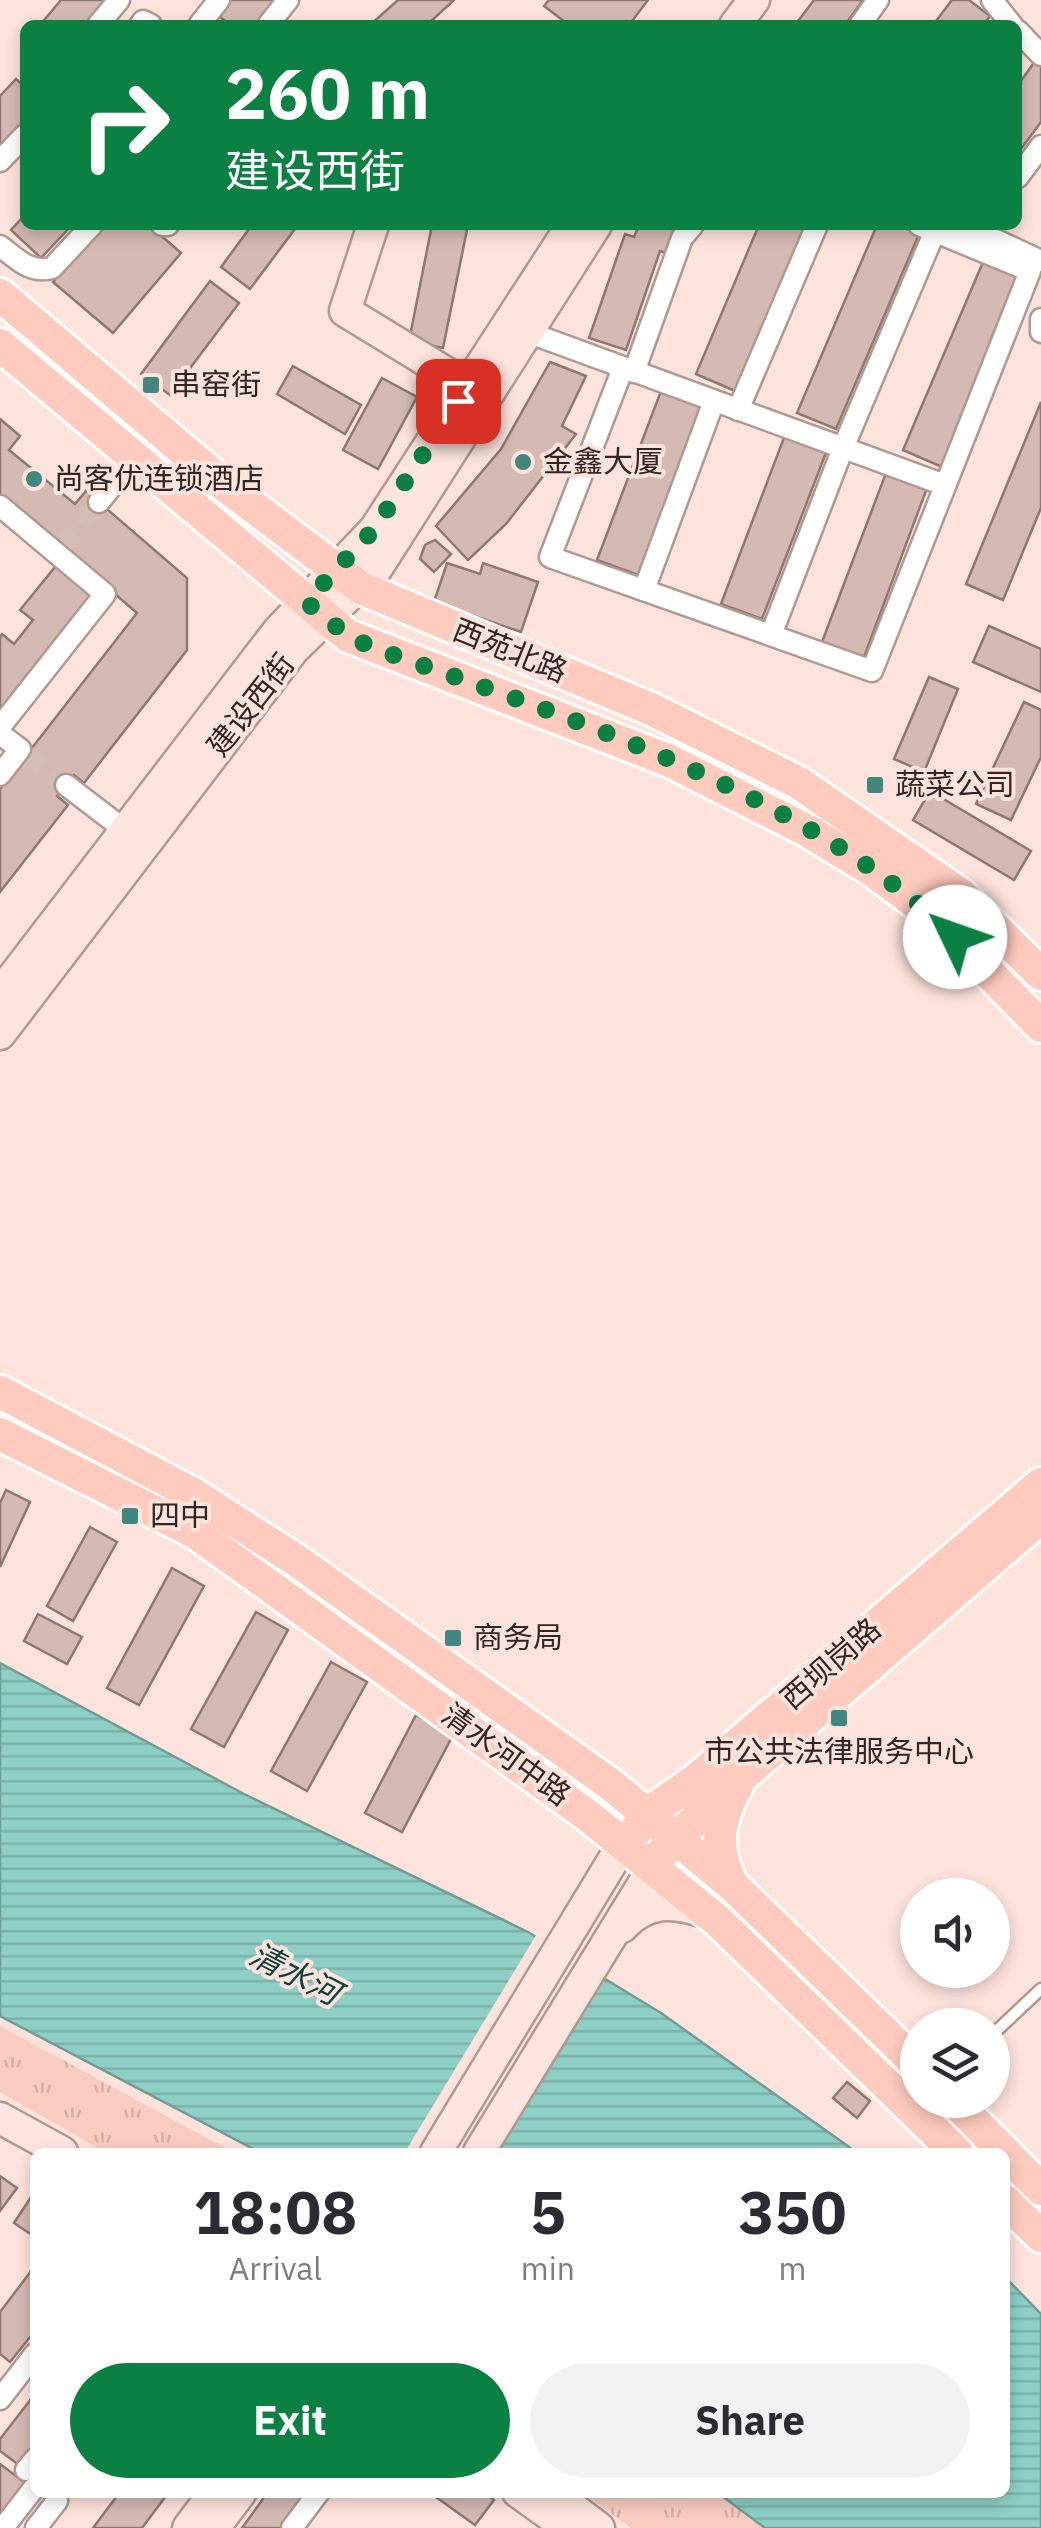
<!DOCTYPE html>
<html lang="en">
<head>
<meta charset="utf-8">
<style>
	:root { --surface:#fff; --page:#f2f2f3; --text:#2b2b33; --muted:#7c7c81; --accent:#0b8043 }
	body { margin:0; font-family:"IBM Plex Sans","Noto Sans SC",sans-serif; background:var(--page); color:var(--text); height:100vh; display:flex; flex-direction:column; font-size:38px; white-space:nowrap }
	* { box-sizing:border-box; margin:0 }
	p { font-size:32px; color:var(--muted) }
	.icon { flex:none; width:55px; height:55px; fill:none; stroke:currentColor; stroke-width:2; stroke-linecap:round; stroke-linejoin:round }
	.map { position:relative; flex:1; overflow:hidden }
	.drawer { position:absolute; left:30px; top:2148px; width:980px; height:350px; display:flex; flex-direction:column; background:var(--surface); border-radius:15px; box-shadow:0 5px 15px #0003 }
	.drawer>* { flex:none }
	.banner { position:absolute; left:20px; top:20px; width:1002px; height:210px; border-radius:15px; box-shadow:0 5px 15px #0003; background:#0b8043; color:#fff; overflow:hidden }
	.controls { position:absolute; left:900px; top:1878px; display:grid; gap:20px }
	.controls a { display:grid; place-items:center; width:110px; height:110px; border-radius:50%; background:var(--surface); box-shadow:0 5px 15px #0003; font-size:50px }
	.pin { position:absolute; display:grid; place-items:center; width:85px; height:85px; color:#fff; margin:-42px; border-radius:20px; box-shadow:0 5px 15px #0006 }
	.me { position:absolute; width:110px; margin:-55px; rotate:312deg; stroke-linejoin:round; filter:drop-shadow(0 0 8px #0008) }
	.turn { display:flex; align-items:center; gap:35px; height:210px; padding:0 40px; font-size:45px }
	.turn .icon { width:130px; height:130px; stroke-width:2.5 }
	.turn b { display:block; font-size:70px; line-height:85px }
	.eta { display:flex; justify-content:space-evenly; align-items:center; height:170px; text-align:center }
	.eta b { font-size:60px; font-weight:700; line-height:70px }
	.cta { display:flex; gap:20px; margin-top:auto; padding:20px 40px }
	.cta a { flex:1; height:115px; border-radius:60px; background:var(--accent); color:#fff; font-size:40px; font-weight:700; line-height:115px; text-align:center }
	.cta a+a { background:var(--page); color:var(--text) }
	.map>svg:first-child { display:block }
	.grass { fill:url(#grass-tufts) }
	.water { fill:url(#water-rules); stroke:#729c95; stroke-width:2.5 }
	.pier { fill:#fee3dc }
	.building { fill:#d4bab3; stroke:#8f7871; stroke-width:2.5 }
	.lines { fill:none; stroke-linecap:round; stroke-linejoin:round }
	.street-tunnel { stroke:#d5bdb7; stroke-width:20; stroke-dasharray:20 10; stroke-linecap:butt }
	.lane-casing { stroke:#b19891; stroke-width:15 }
	.street-casing { stroke:#b19891; stroke-width:25 }
	.secondary-casing { stroke:#b19891; stroke-width:35 }
	.primary-casing { stroke:#fff; stroke-width:38 }
	.lane { stroke:#fff; stroke-width:10 }
	.street { stroke:#fff; stroke-width:20 }
	.secondary { stroke:#fee5df; stroke-width:30 }
	.primary { stroke:#fecbbe; stroke-width:32 }
	.route { stroke:#0b8043; stroke-width:18; stroke-dasharray:0 32.4 }
	.poi-dot { fill:#41877f; stroke:#fee3dc; stroke-width:4 }
	.labels { text-anchor:middle; stroke-width:8; stroke-linejoin:round; paint-order:stroke }
	.poi-label { font-size:30px; fill:#302624; stroke:#fee3dc; text-anchor:start }
	.street-label { font-size:30px; fill:#302624; stroke:#fee3dc }
	.water-label { font-size:32px; font-style:italic; fill:#094540; stroke:#fee3dc }
</style>
</head>
<body>
<div class="map">
<svg width="1041" height="2528" viewBox="0 0 1041 2528">
	<defs>
		<pattern id="grass-tufts" width="24" height="20" patternUnits="userSpaceOnUse" patternTransform="scale(2.5)"><rect width="24" height="20" fill="#f9ccc0"/><path d="M3 7l-1-3M5 7V3M7 7l1-3M15 17l-1-3M17 17v-4M19 17l1-3" fill="none" stroke="#d6afa5"/></pattern>
		<pattern id="water-rules" width="6" height="5" patternUnits="userSpaceOnUse" patternTransform="scale(2.5)"><rect width="6" height="5" fill="#8ecfc6"/><path d="M0 2.5h6" fill="none" stroke="#7bb2aa"/></pattern>
	</defs>
	<rect width="100%" height="100%" fill="#fee3dc"/>
	<g class="grass">
		<polygon points="0,2026 233,2152 105,2152 0,2092"/>
		<polygon points="583,2493 718,2493 765,2528 631,2528"/>
	</g>
	<g class="water">
		<polygon points="0,1663 244,1794 528,1932 661,2013 856,2152 259,2152 0,2016"/>
		<polygon points="1005,2277 1041,2314 1041,2528 765,2528 718,2493 1005,2492"/>
	</g>
	<polygon class="pier" points="538,1932 606,1974 499,2152 405,2152"/>
	<g class="building">
		<polygon points="61,0 112,0 91,25 40,25"/>
		<polygon points="226,0 280,0 260,25 230,25 215,13"/>
		<polygon points="398,0 454,0 427,25 370,25"/>
		<polygon points="549,0 648,0 629,25 569,25 544,6"/>
		<polygon points="814,0 863,0 845,25 795,25"/>
		<polygon points="952,0 969,0 990,16 983,25 933,25"/>
		<polygon points="1036,60 1041,63 1041,122 1018,153 1018,85"/>
		<polygon points="16,79 25,87 25,129 0,156 0,96"/>
		<polygon points="25,215 25,225 72,225 41,258 11,230"/>
		<polygon points="102,225 149,225 181,253 113,333 53,282"/>
		<polygon points="252,225 298,225 250,289 221,267"/>
		<polygon points="432,225 468,225 443,348 409,341"/>
		<polygon points="639,225 682,225 672,255 660,251 626,350 589,338 625,234 634,237"/>
		<polygon points="759,225 806,225 735,391 696,374"/>
		<polygon points="877,225 898,225 919,234 836,429 797,413"/>
		<polygon points="986,255 1025,272 942,467 903,450"/>
		<polygon points="210,281 239,303 170,395 141,374"/>
		<polygon points="550,362 586,376 562,426 576,434 506,524 468,560 436,526 501,449"/>
		<polygon points="293,366 361,405 345,434 277,394"/>
		<polygon points="382,378 417,397 378,469 343,450"/>
		<polygon points="661,391 702,406 638,575 597,560"/>
		<polygon points="1041,402 1041,508 1003,600 966,584"/>
		<polygon points="0,419 20,436 9,450 75,504 86,491 187,578 187,650 84,783 74,775 57,796 68,805 0,892 0,789 137,613 0,495"/>
		<polygon points="785,435 827,450 762,619 721,604"/>
		<polygon points="886,473 927,488 864,657 822,642"/>
		<polygon points="435,540 451,554 434,572 420,559 425,545"/>
		<polygon points="59,562 95,591 0,710 0,637 2,634 14,644 33,620 20,610"/>
		<polygon points="447,563 480,574 483,563 538,582 521,632 434,602"/>
		<polygon points="989,626 1041,649 1041,692 973,662"/>
		<polygon points="929,677 958,689 924,772 894,759"/>
		<polygon points="1024,702 1041,710 1041,757 1011,820 976,804"/>
		<polygon points="930,791 1031,851 1014,880 913,820"/>
		<polygon points="6,1490 30,1502 0,1567 0,1503"/>
		<polygon points="90,1527 117,1542 73,1621 47,1606"/>
		<polygon points="172,1568 204,1586 139,1705 107,1688"/>
		<polygon points="256,1612 288,1630 224,1747 191,1729"/>
		<polygon points="38,1614 82,1637 67,1664 24,1641"/>
		<polygon points="331,1662 367,1682 307,1791 271,1771"/>
		<polygon points="416,1715 453,1735 402,1832 365,1813"/>
		<polygon points="847,2082 870,2101 857,2118 833,2098"/>
		<polygon points="0,2176 17,2188 0,2211"/>
		<polygon points="35,2191 35,2237 14,2223"/>
		<polygon points="35,2266 35,2331 10,2362 0,2354 0,2312"/>
		<polygon points="35,2394 35,2452 23,2468 0,2451 0,2439"/>
		<polygon points="0,2464 28,2485 0,2522"/>
		<polygon points="120,2492 169,2492 142,2528 93,2528"/>
		<polygon points="268,2492 313,2492 287,2528 242,2528"/>
		<polygon points="429,2492 484,2492 494,2500 475,2525"/>
	</g>
	<g class="lines">
		<g class="street-tunnel">
			<polyline points="61,547 99,502"/>
			<polyline points="27,755 66,785"/>
		</g>
		<g class="lane-casing">
			<polyline id="lane" points="992,2035 1041,1989"/>
		</g>
		<g class="street-casing">
			<g id="street">
				<polyline points="992,0 1012,25"/>
				<polyline points="98,25 119,0"/>
				<polyline points="140,25 143,21 151,25"/>
				<polyline points="199,25 219,0"/>
				<polyline points="268,25 288,0"/>
				<polyline points="860,25 878,0"/>
				<polyline points="1018,31 1041,55"/>
				<polyline points="0,161 25,135"/>
				<polyline points="1018,177 1041,146"/>
				<polyline points="162,225 168,225"/>
				<polyline points="964,225 1041,261"/>
				<path d="M0,246C16,258 30,274 52,268L92,225"/>
				<polyline points="1041,319 1041,332"/>
				<polyline points="519,329 942,484"/>
				<polyline points="623,368 550,557 872,671 1030,271 919,225"/>
				<polyline points="634,372 682,238 693,225"/>
				<polyline points="738,410 817,225"/>
				<polyline points="99,502 134,459"/>
				<polyline points="0,506 105,594 0,727"/>
				<polyline points="644,590 714,401"/>
				<polyline points="771,635 843,448 935,231"/>
				<polyline points="0,734 20,749 0,775"/>
				<polyline points="66,785 126,831"/>
				<polyline points="0,2399 35,2354"/>
				<polyline points="26,2470 35,2459"/>
				<polyline points="3,2528 34,2488"/>
				<polyline points="36,2528 57,2501"/>
				<polyline points="292,2528 319,2492"/>
			</g>
		</g>
		<g class="secondary-casing">
			<g id="secondary">
				<polyline points="735,25 754,0"/>
				<polyline points="373,225 345,311 484,396"/>
				<polyline points="0,994 278,631 375,529 572,225"/>
				<polyline points="0,1034 294,649 377,568 596,225"/>
				<path d="M622,1927C647,1900 673,1901 707,1913"/>
				<polyline points="0,2118 62,2152"/>
				<polyline points="436,2152 623,1844"/>
				<polyline points="479,2152 653,1868"/>
				<polyline points="518,2492 568,2528"/>
				<polyline points="554,2494 599,2528"/>
				<polyline points="188,2528 215,2492"/>
				<polyline points="214,2528 241,2492"/>
			</g>
		</g>
		<g class="primary-casing">
			<g id="primary">
				<polyline points="0,295 228,488 361,588 653,710 799,783 961,895 1041,974"/>
				<polyline points="0,345 348,636 670,761 808,831 872,870 932,915 1041,1026"/>
				<polyline points="0,1392 193,1494 297,1561 610,1784 732,1885 918,2065"/>
				<polyline points="0,1434 196,1533 587,1815 718,1921 956,2152"/>
				<polyline points="635,1832 647,1814 696,1780 1041,1484"/>
				<polyline points="663,1852 719,1796 1041,1517"/>
				<path d="M732,1885C714,1848 717,1822 737,1786"/>
				<polyline points="953,2100 1041,2189"/>
				<polyline points="1005,2201 1041,2236"/>
			</g>
		</g>
		<use href="#lane" class="lane"/>
		<use href="#street" class="street"/>
		<use href="#secondary" class="secondary"/>
		<use href="#primary" class="primary"/>
	</g>
	<g class="lines">
		<path class="route" d="M458,401L375,528L306,602L348,636L374,648C564,716 809,794 955,937"/>
	</g>
	<g class="poi-dot">
		<rect x="141" y="375" width="20" height="20" rx="5"/>
		<circle cx="523" cy="462" r="10"/>
		<circle cx="34" cy="479" r="10"/>
		<rect x="865" y="775" width="20" height="20" rx="5"/>
		<rect x="120" y="1506" width="20" height="20" rx="5"/>
		<rect x="443" y="1628" width="20" height="20" rx="5"/>
		<rect x="829" y="1708" width="20" height="20" rx="5"/>
	</g>
	<g class="labels">
		<g class="poi-label">
			<text x="171" y="395">串窑街</text>
			<text x="543" y="472">金鑫大厦</text>
			<text x="54" y="489">尚客优连锁酒店</text>
			<text x="895" y="795">蔬菜公司</text>
			<text x="150" y="1526">四中</text>
			<text x="473" y="1648">商务局</text>
			<text x="839" y="1762" text-anchor="middle">市公共法律服务中心</text>
		</g>
		<g class="street-label">
			<text transform="translate(510 651) rotate(22)" y="10">西苑北路</text>
			<text transform="translate(251 705) rotate(-52)" y="10">建设西街</text>
			<text transform="translate(831 1664) rotate(-41)" y="10">西坝岗路</text>
			<text transform="translate(506 1755) rotate(36)" y="10">清水河中路</text>
		</g>
		<g class="water-label">
			<text transform="translate(295 1974) rotate(27)" y="11">清水河</text>
		</g>
	</g>
</svg>
<div class="controls">
<a><svg class="icon" aria-label="sound" viewBox="0 0 24 24"><path d="M4 9h4l5-4v14l-5-4H4zM17 9q2 3 0 6"/></svg></a>
<a><svg class="icon" aria-label="layers" viewBox="0 0 24 24"><path d="M12 4l9 5-9 5-9-5zM3 14l9 5 9-5"/></svg></a>
</div>
<div class="pin" style="left:458px;top:401px;background:#d93025"><svg class="icon" aria-label="arrive" viewBox="0 0 24 24"><path d="M6 21V4h12l-3 4 3 4H6"/></svg></div>
<svg class="me" style="left:955px;top:937px" viewBox="-20 -20 40 40"><circle r="19" fill="#fff"/><path d="M0-13L10 11 0 6-10 11z" fill="#0b8043"/></svg>
<div class="banner">
<div class="turn"><svg class="icon" aria-label="right" viewBox="0 0 24 24"><path d="M7 20v-9h11M14 6l5 5-5 5"/></svg><div><b>260 m</b>建设西街</div></div>
</div>
<section class="drawer">
<div class="eta">
<div><b>18:08</b><p>Arrival</p></div>
<div><b>5</b><p>min</p></div>
<div><b>350</b><p>m</p></div>
</div>
<div class="cta"><a>Exit</a><a>Share</a></div>
</section>
</div>
</body>
</html>
